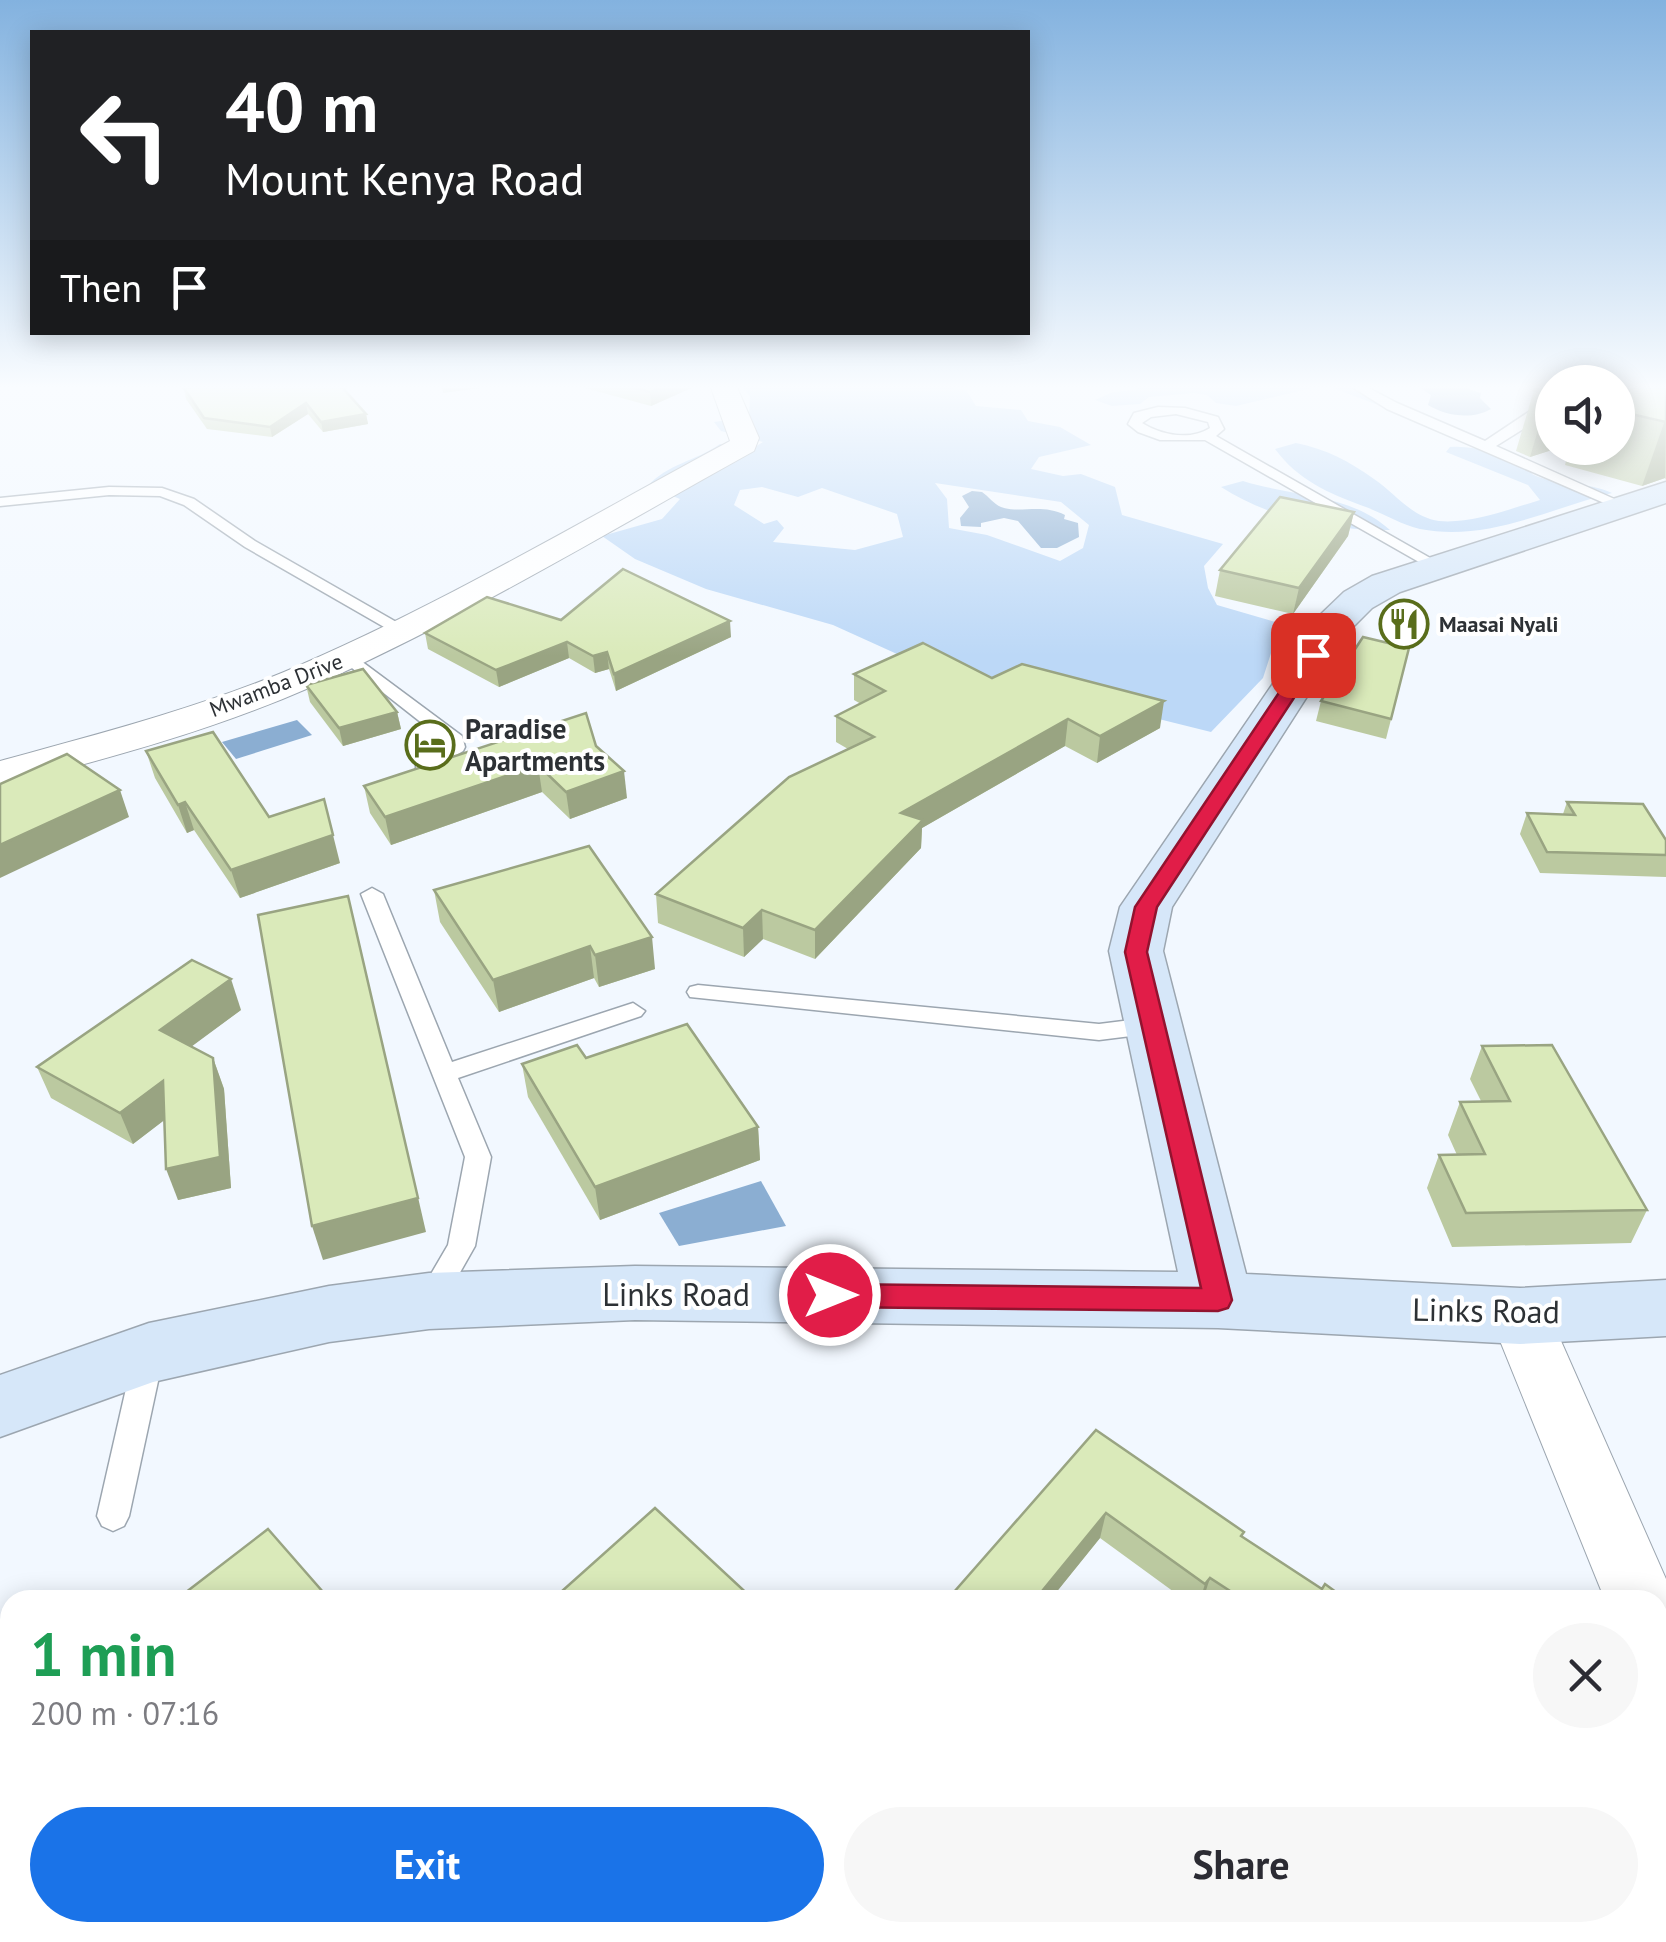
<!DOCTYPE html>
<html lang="en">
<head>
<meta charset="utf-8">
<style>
	:root { --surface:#fff; --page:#f7f7f7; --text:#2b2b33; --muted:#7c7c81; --accent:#1a73e8 }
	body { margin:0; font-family:"PT Sans",sans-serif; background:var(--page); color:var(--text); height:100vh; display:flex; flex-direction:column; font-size:38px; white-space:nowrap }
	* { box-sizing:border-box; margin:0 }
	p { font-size:32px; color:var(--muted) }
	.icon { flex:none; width:55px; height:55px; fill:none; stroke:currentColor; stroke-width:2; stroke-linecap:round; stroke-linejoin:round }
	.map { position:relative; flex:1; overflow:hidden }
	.sheet { position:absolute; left:0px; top:1590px; width:1668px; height:352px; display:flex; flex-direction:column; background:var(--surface); border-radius:30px 30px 0 0; box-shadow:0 5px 25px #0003 }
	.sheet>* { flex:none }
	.top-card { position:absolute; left:30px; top:30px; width:1000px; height:305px; border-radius:0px; box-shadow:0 5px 25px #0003; background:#202124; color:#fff; overflow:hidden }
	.buttons { position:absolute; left:1535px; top:365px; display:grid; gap:20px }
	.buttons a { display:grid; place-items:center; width:100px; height:100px; border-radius:50%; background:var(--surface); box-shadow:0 5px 25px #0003; font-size:50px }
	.pin { position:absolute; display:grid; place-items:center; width:85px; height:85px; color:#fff; margin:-42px; border-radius:20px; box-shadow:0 5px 15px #0006 }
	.me { position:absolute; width:110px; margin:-55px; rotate:90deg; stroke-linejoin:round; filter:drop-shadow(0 0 8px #0008) }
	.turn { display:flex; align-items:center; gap:35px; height:210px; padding:0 30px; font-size:45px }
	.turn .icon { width:130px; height:130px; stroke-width:2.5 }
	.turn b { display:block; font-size:70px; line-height:85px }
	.then { display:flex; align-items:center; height:95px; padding:0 30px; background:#0003; gap:20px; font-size:38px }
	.round { display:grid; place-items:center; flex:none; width:105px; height:105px; border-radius:52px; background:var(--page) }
	.overview { display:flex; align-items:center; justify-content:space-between; height:170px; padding:0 30px }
	h1 { font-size:60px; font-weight:700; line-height:75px; color:#1e9e55 }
	.primary-button { display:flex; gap:20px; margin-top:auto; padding:20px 30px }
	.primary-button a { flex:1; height:115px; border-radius:60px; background:var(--accent); color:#fff; font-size:40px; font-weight:700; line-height:115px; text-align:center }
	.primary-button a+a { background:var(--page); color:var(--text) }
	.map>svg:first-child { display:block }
	.green { fill:#bcd8f7; fill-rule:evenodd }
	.water { fill:#8baed2 }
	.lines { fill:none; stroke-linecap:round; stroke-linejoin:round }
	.service-casing { stroke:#9ca6b0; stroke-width:3 }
	.minor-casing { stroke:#9ca6b0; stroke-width:2 }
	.secondary-casing { stroke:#9ca6b0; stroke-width:3 }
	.service { fill:#fff; fill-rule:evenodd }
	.minor { fill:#fff; fill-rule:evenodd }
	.secondary { fill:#d6e7f9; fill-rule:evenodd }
	.wall { fill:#bbc9a0 }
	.shaded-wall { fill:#99a482 }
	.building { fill:#daeaba; stroke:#99a482; stroke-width:2.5 }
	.route { fill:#e11d48; stroke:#92132f; stroke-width:2.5 }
	.labels { text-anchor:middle; stroke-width:8; stroke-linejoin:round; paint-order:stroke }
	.far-poi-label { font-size:22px; font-weight:bold; fill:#2d3135; stroke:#fff; text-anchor:start }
	.far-street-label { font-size:22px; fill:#2d3135; stroke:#fff }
	.poi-label { font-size:28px; font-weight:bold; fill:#2d3135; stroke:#fff; text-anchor:start }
	.near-street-label { font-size:32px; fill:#2d3135; stroke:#fff }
</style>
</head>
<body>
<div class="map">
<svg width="1666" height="1942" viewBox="0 0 1666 1942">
	<rect width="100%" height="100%" fill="#f2f8ff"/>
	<g class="green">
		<path d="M740,385H933L966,390L976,406L1021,410L1028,421L1060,427L1091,445L1039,457L1031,469L1063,476L1081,474L1115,487L1122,515L1223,544L1204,566L1208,588L1217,605L1310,632L1293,648L1272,650L1263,678L1211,732L897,654L833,625L706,589L635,559L602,536L662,519L680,499L648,486C667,464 696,461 720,444L750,450L763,442L721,431L714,422L749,417L750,396ZM935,483L1061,502L1089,525L1083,548L1060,561L987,535L949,528L947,499ZM762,487L798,497L822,488L897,514L903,537L855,550L773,542L784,528L777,520L764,524L734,505L740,490Z"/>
		<polygon points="1135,385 1365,385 1402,404 1394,411 1325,385 1236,406 1216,403 1207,395 1194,393 1149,397 1140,404 1112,406 1095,400 1113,392 1137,390"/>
		<path d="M1296,443C1326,449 1349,461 1374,479C1395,493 1411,517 1439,521C1471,524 1510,509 1540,500L1528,485L1446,452L1450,447C1476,445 1501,456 1527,458L1532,474C1557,487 1587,481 1612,493C1548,509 1488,542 1420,529C1401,525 1381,512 1363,506C1328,493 1298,480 1275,449Z"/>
		<path d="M1243,481C1293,497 1349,493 1390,530C1330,531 1272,519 1221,487Z"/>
	</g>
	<g class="water">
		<path d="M1416,385H1457L1481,393L1480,398L1491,409C1472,420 1446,416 1428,405L1431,395Z"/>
		<path d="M972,491L982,492C988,496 994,504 1001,507C1019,514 1042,503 1065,515L1064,519L1078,523L1079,537L1057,548H1041L1018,521L1004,518L981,523V527L961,526L960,518L969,507L962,496Z"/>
		<polygon points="297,720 312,735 236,759 222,742"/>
		<polygon points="761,1181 786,1226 679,1246 659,1213"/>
	</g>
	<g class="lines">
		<g class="service-casing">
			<g id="service">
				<polygon points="1349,385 1363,385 1397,403 1485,441 1530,411 1552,403 1552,411 1496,446 1630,506 1618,509 1387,409"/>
				<path d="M1158,407L1185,408L1218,417L1224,429L1216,436L1446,567L1433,570L1205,440H1160L1138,432L1128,424L1134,413ZM1176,414L1208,422L1210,428C1190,441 1161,435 1142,423L1151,417Z"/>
				<polygon points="109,487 162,488 194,499 255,541 412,631 410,635 398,635 245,547 184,505 160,496 109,495 0,506 0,498"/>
				<polygon points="349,652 462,736 465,747 463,751 430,771 416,771 416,763 446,742 343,661 340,657"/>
				<polygon points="372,888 383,894 452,1062 633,1003 645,1011 641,1016 458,1078 491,1157 475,1246 441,1306 431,1309 421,1306 417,1298 448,1245 465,1157 361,894"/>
				<polygon points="698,985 1099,1024 1155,1017 1167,1025 1155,1033 1099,1040 690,997 687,992 690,987"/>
				<polygon points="148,1346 158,1349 163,1358 129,1516 124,1526 113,1531 102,1526 97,1516 133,1358 138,1349"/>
			</g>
		</g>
		<g class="minor-casing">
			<g id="minor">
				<path d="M710,385H736L759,438L754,451C608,532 464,619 311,687C213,730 104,760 0,786V761C95,735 192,710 284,672C438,607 583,520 730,441Z"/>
				<polygon points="1520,1292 1541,1299 1550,1316 1666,1579 1666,1700 1658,1696 1658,1600 1605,1600 1490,1316 1499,1299"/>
			</g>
		</g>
		<g class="secondary-casing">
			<polygon id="secondary" points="1666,482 1666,503 1400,592 1372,608 1349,631 1172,907 1163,951 1246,1274 1520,1288 1666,1280 1666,1336 1520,1344 1218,1328 635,1320 429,1329 329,1342 153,1382 0,1437 0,1375 149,1323 329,1286 429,1273 635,1266 1178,1272 1109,951 1120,907 1320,615 1344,592 1372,576"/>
		</g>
		<use href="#service" class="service"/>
		<use href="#minor" class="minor"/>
		<use href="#secondary" class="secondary"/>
	</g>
	<g class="wall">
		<polygon points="207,385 352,385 344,390 366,414 368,424 323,432 308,414 272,437 207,429 186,399 184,388"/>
		<polygon points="574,385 698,385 651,406"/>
		<polygon points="1552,385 1552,448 1558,448 1530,457 1516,451 1534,390"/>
		<polygon points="1618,385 1666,385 1666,480 1665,478 1642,486 1565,465 1569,449 1564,448 1618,448"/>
		<polygon points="1354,512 1348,536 1293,614 1215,596 1220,570"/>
		<polygon points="561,620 731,637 616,691 609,669 595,673 569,658 499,687 428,649 425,633"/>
		<polygon points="1409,648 1386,739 1316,721 1321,701"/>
		<polygon points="854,674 992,678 1160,728 1097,763 1065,746 922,828 921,848 815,959 763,939 744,957 658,923 656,894 848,749 836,742 836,716 861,704 854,700"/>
		<polygon points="306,685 397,712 401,729 343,746 310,702"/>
		<polygon points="596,746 627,798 570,819 542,792 391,845 370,813 364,786"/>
		<polygon points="146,751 269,817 340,863 240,898 194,830 187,833 155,778"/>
		<polygon points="1567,802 1666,855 1666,877 1540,873 1520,834 1527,813 1563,814"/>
		<polygon points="434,890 655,969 599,987 594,978 499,1012 440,922"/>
		<polygon points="241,1010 191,1046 213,1058 224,1089 231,1188 178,1200 164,1120 133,1144 51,1098 37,1067"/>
		<polygon points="1482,1046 1647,1210 1631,1243 1452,1247 1427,1188 1439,1155 1457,1155 1448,1135 1460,1102 1481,1101 1470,1079"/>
		<polygon points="586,1058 758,1127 760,1160 600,1220 528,1097 522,1064"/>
		<polygon points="1096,1430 1243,1537 1322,1589 1347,1600 1185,1600 1100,1538 1050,1600 947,1600"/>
		<polygon points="788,1932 870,1932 862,1942 797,1942"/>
		<polygon points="1354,1932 1390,1932 1384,1942 1365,1942"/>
	</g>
	<g class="shaded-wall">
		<polygon points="442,385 480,385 481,388 443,393"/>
		<polygon points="666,385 698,385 651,406 650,392"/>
		<polygon points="1552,394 1552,448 1558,448 1530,457 1548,396"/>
		<polygon points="306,403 308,414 272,437 270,427"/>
		<polygon points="366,414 368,424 323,432 321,422"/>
		<polygon points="1666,422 1665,478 1642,486 1664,423"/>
		<polygon points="1354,512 1348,536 1293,614 1299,588"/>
		<polygon points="730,621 731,637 616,691 614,674"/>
		<polygon points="567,642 569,658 499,687 496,670"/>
		<polygon points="607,652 609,669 595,673 593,656"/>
		<polygon points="1164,701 1160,728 1097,763 1100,736"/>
		<polygon points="397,712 401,729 343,746 339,728"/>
		<polygon points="1068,719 1065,746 922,828 921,848 815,959 815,930 901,813"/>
		<polygon points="538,765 542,792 391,845 385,817"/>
		<polygon points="624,771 627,798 570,819 566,792"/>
		<polygon points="120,790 129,817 0,878 0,845"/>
		<polygon points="324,799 340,863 240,898 231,870"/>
		<polygon points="185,802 194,830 187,833 178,805"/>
		<polygon points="762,910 763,939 744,957 743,928"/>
		<polygon points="356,928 426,1232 323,1260 312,1226"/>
		<polygon points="652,937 655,969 599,987 595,955"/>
		<polygon points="590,946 594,978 499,1012 493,980"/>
		<polygon points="231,979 241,1010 172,1061 160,1030"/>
		<polygon points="213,1058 224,1089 231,1188 178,1200 166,1169"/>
		<polygon points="163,1081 175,1112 133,1144 120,1113"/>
		<polygon points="758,1127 760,1160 600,1220 595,1187"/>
		<polygon points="1106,1513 1100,1538 1050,1600 1037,1600 1038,1596"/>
		<polygon points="1210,1578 1203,1600 1200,1600 1205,1584"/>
		<polygon points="856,1932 870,1932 862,1942 848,1942"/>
	</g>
	<g class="building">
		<polygon points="207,385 340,385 366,414 321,422 306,403 270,427 204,418 184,388"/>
		<polygon points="624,385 666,385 650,392"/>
		<polygon points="1542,385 1552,385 1552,394 1548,396 1534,390"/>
		<polygon points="1618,385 1666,385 1666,422 1618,411"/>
		<polygon points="1280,497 1354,512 1299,588 1220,570"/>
		<polygon points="623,569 730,621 614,674 607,652 593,656 567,642 496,670 425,633 487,597 561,620"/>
		<polygon points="1363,637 1409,648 1391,719 1321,701"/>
		<polygon points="923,643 992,678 1022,664 1164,701 1100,736 1068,719 901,813 923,820 815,930 762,910 743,928 656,894 789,777 874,737 836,716 885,691 854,674"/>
		<polygon points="363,669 397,712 339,728 306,685"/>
		<polygon points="586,713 596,746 624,771 566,792 538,765 385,817 364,786"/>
		<polygon points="213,732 269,817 324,799 333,835 231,870 185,802 178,805 146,751"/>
		<polygon points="67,754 120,790 0,845 0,784"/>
		<polygon points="1567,802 1643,804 1666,840 1666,855 1547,852 1527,813 1575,815"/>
		<polygon points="589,846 652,937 595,955 590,946 493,980 434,890"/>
		<polygon points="348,896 418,1198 312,1226 258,915"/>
		<polygon points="192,960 231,979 160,1030 213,1058 220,1157 166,1169 163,1081 120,1113 37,1067"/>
		<polygon points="687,1024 758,1127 595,1187 522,1064 577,1045 586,1058"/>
		<polygon points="1552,1045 1647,1210 1466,1213 1439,1155 1485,1154 1460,1102 1510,1101 1482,1046"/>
		<polygon points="1096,1430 1244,1532 1241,1536 1322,1589 1325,1584 1347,1600 1244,1600 1210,1578 1205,1584 1106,1513 1038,1596 1043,1600 947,1600"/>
		<polygon points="655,1508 754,1600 552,1600"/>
		<polygon points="268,1529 330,1600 184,1600 181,1596"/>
		<polygon points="10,1730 10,1746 3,1735"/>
		<polygon points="572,1932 616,1932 624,1942 563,1942"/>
		<polygon points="805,1932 856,1932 848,1942 814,1942"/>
	</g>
	<linearGradient id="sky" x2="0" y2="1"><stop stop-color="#83b2df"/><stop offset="0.59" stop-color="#f9fcff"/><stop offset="1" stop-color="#f9fcff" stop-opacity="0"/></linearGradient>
	<rect width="1666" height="656" fill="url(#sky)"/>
	<polygon class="route" points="1313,650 1322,655 1157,907 1147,952 1232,1300 1228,1308 1218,1311 830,1307 819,1303 815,1295 819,1287 830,1284 1201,1288 1125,952 1135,907 1307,651"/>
	<defs>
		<g id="restaurant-ring" transform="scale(2.5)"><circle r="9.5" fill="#fff" stroke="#596d1b" stroke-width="1.5"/><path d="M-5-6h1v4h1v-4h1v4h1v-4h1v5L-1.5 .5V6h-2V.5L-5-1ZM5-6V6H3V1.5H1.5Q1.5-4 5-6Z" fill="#596d1b"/></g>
		<g id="hotel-ring" transform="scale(2.5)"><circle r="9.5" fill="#fff" stroke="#596d1b" stroke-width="1.5"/><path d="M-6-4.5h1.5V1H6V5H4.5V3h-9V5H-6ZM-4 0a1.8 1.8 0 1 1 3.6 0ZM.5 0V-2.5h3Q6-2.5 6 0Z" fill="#596d1b"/></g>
	</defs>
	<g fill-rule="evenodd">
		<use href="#restaurant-ring" x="1404" y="624"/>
		<use href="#hotel-ring" x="430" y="745"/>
	</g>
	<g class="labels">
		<g class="far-poi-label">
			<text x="1439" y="632">Maasai Nyali</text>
		</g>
		<g class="far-street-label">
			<text transform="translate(276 685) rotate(-21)" y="8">Mwamba Drive</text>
		</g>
		<g class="poi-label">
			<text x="465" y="739">Paradise<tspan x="465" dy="32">Apartments</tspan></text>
		</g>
		<g class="near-street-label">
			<text x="676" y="1306">Links Road</text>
			<text transform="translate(1486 1311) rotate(1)" y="11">Links Road</text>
		</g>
	</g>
</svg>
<div class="buttons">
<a><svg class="icon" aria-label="sound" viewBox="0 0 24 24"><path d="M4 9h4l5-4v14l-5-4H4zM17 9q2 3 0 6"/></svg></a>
</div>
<div class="pin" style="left:1313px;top:655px;background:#d93025"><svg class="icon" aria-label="arrive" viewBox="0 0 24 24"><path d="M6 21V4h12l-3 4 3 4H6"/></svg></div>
<svg class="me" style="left:830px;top:1295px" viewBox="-20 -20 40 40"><circle r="17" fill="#e11d48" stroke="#fff" stroke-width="3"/><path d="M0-11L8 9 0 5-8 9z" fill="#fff"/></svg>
<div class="top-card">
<div class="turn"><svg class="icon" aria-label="left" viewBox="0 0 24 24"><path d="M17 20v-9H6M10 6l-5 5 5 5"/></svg><div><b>40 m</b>Mount Kenya Road</div></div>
<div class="then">Then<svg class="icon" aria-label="arrive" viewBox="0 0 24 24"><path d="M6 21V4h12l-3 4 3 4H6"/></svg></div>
</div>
<section class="sheet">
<div class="overview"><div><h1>1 min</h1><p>200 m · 07:16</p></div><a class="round"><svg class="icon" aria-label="close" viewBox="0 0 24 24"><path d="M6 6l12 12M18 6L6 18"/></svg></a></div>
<div class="primary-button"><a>Exit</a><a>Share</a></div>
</section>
</div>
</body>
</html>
